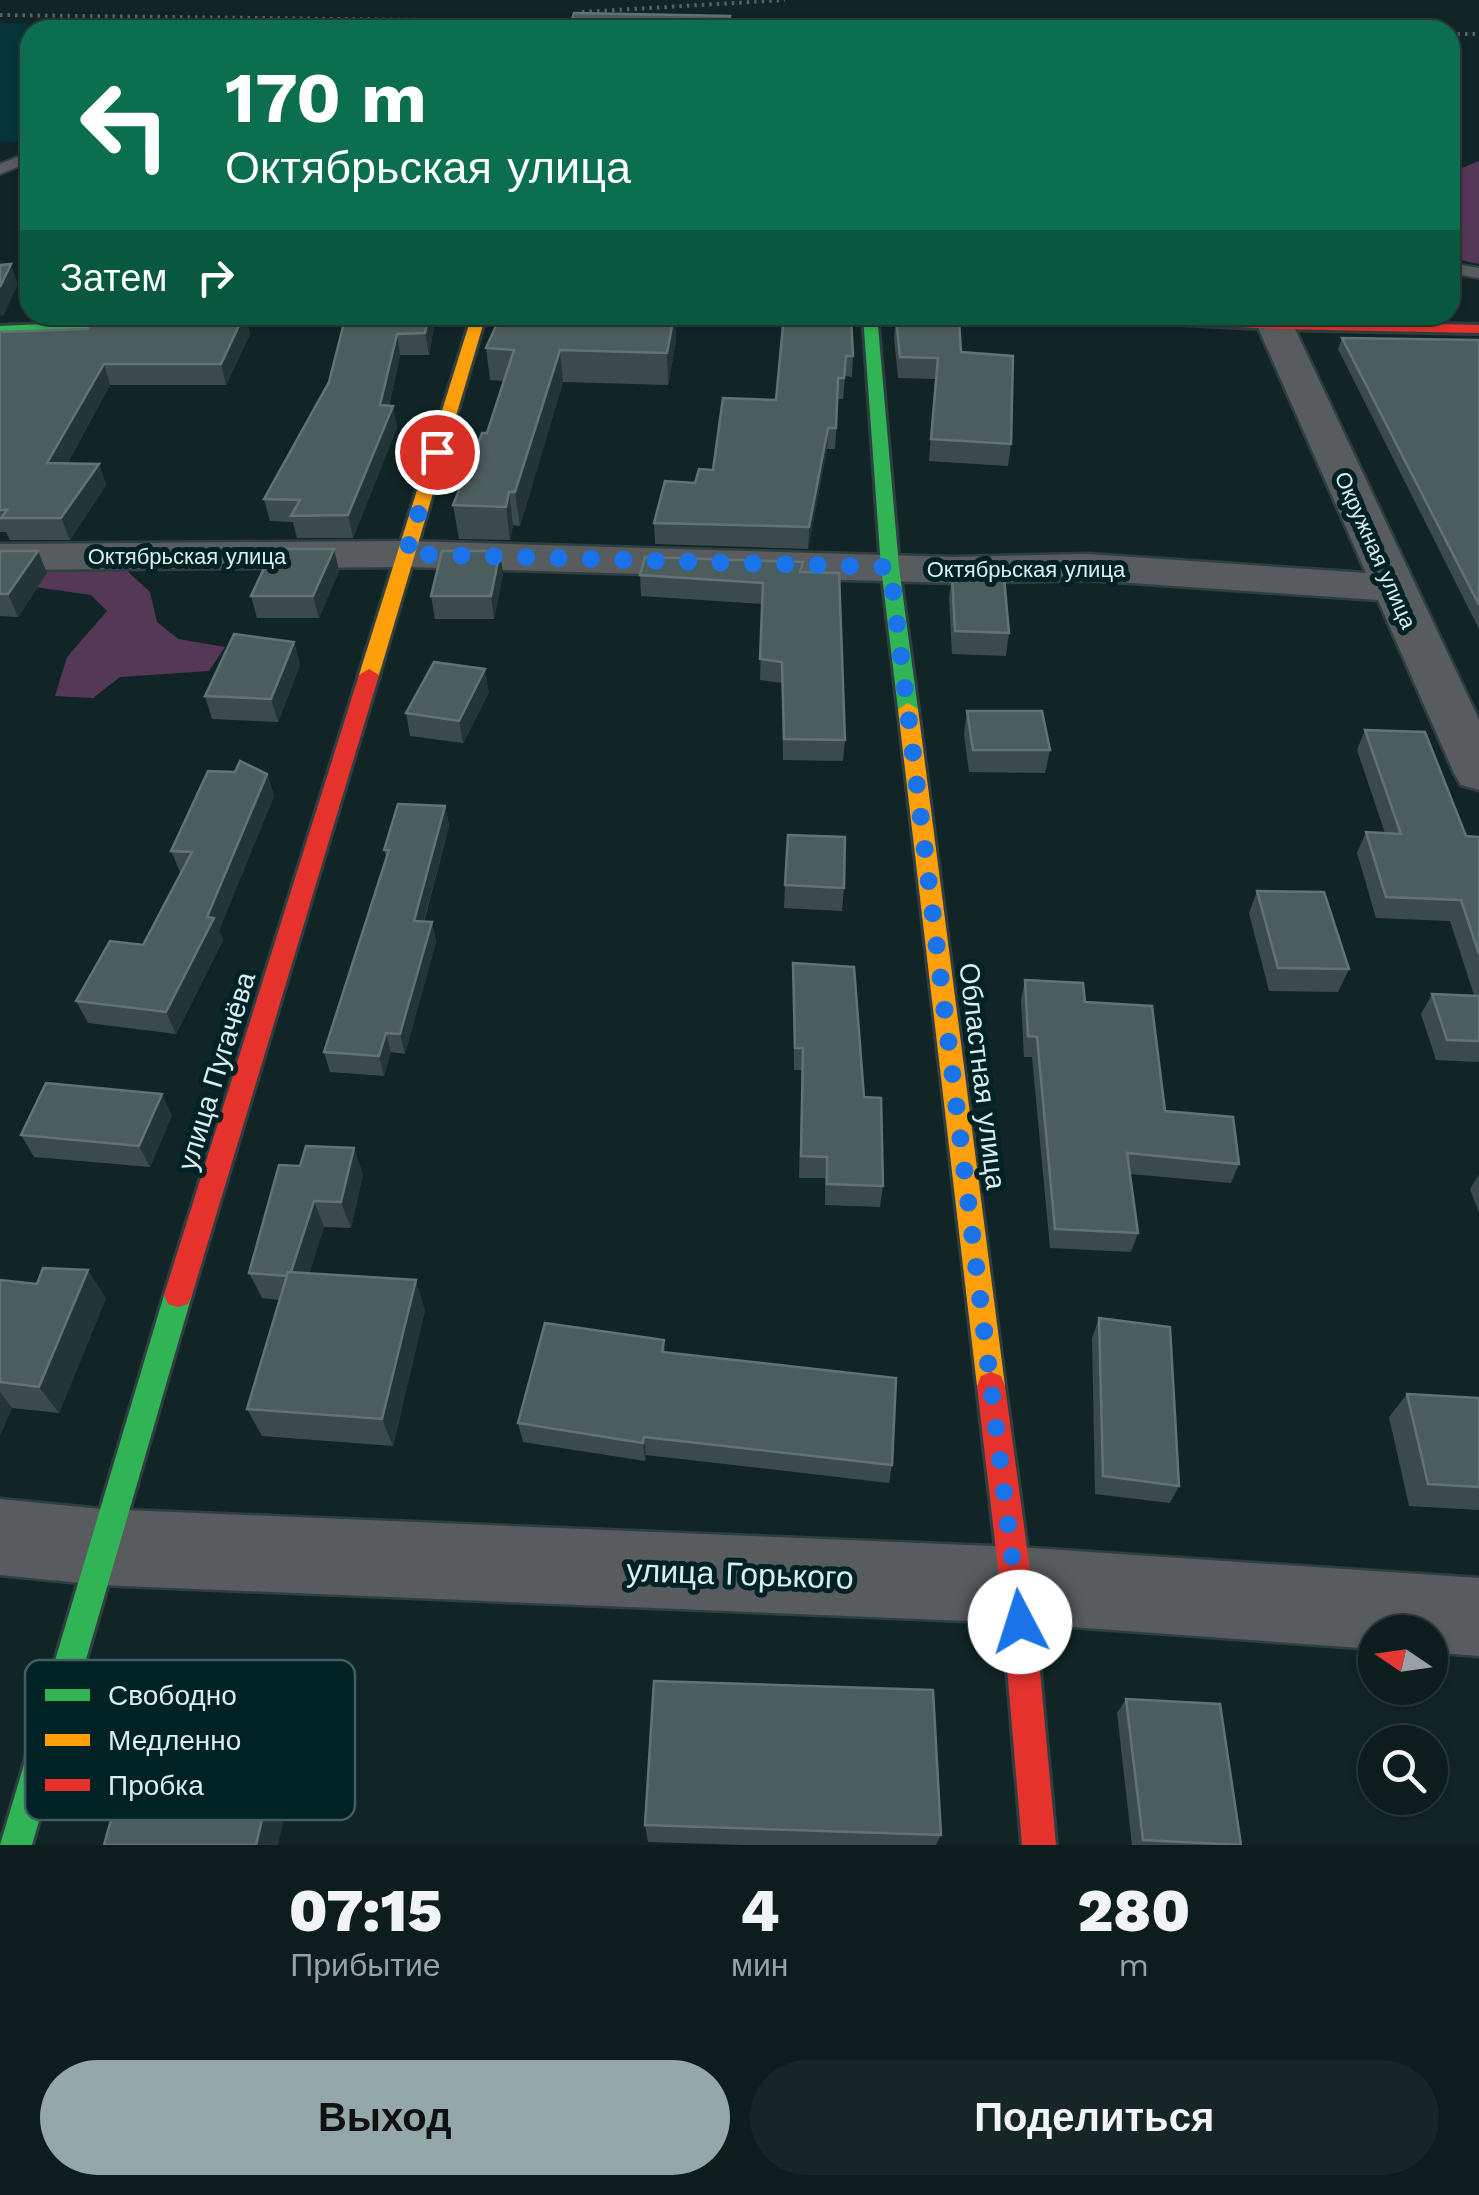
<!DOCTYPE html>
<html lang="ru">
<head>
<meta charset="utf-8">
<style>
	:root { --surface:#0d1c1d; --page:#162526; --text:#f1f3f6; --muted:#9aa1a4; --line:#2d3a3b; --accent:#94a7a9 }
	body { margin:0; font-family:"Work Sans",sans-serif; background:var(--page); color:var(--text); height:100vh; display:flex; flex-direction:column; font-size:38px; white-space:nowrap }
	* { box-sizing:border-box; margin:0 }
	p { font-size:32px; color:var(--muted) }
	.icon { flex:none; width:55px; height:55px; fill:none; stroke:currentColor; stroke-width:2; stroke-linecap:round; stroke-linejoin:round }
	.map { position:relative; height:1845px; overflow:hidden }
	.panel { display:flex; flex-direction:column; background:var(--surface); flex:1 }
	.panel>* { flex:none }
	.hud { position:absolute; left:20px; top:20px; width:1440px; height:305px; border-radius:30px; box-shadow:0 2px 8px #0004,0 0 0 2px var(--line); background:#0b6e4f; color:#fff; overflow:hidden }
	.needle { width:65px; rotate:283deg }
	.fabs { position:absolute; left:1358px; top:1615px; display:grid; gap:20px }
	.fabs a { display:grid; place-items:center; width:90px; height:90px; border-radius:50%; background:var(--surface); box-shadow:0 2px 8px #0004,0 0 0 2px var(--line); font-size:50px }
	.pin { position:absolute; display:grid; place-items:center; width:85px; height:85px; color:#fff; margin:-42px; border:5px solid #fff; border-radius:50%; box-shadow:0 2px 10px #0007 }
	.me { position:absolute; width:110px; margin:-55px; rotate:355deg; stroke-linejoin:round; filter:drop-shadow(0 0 8px #0008) }
	.turn { display:flex; align-items:center; gap:35px; height:210px; padding:0 40px; font-size:45px }
	.turn .icon { width:130px; height:130px; stroke-width:2.5 }
	.turn b { display:block; font-size:70px; line-height:85px }
	.then { display:flex; align-items:center; height:95px; padding:0 40px; background:#0003; gap:20px; font-size:38px }
	.eta { display:flex; justify-content:space-evenly; align-items:center; height:170px; text-align:center }
	.eta b { font-size:60px; font-weight:800; line-height:70px }
	.button { display:flex; gap:20px; margin-top:auto; padding:20px 40px }
	.button a { flex:1; height:115px; border-radius:60px; background:var(--accent); color:#111; font-size:40px; font-weight:800; line-height:115px; text-align:center }
	.button a+a { background:var(--page); color:var(--text) }
	.map>svg:first-child { display:block }
	.built { fill:#063438 }
	.green { fill:#553856 }
	.lines { fill:none; stroke-linecap:round; stroke-linejoin:round }
	.stream { fill:#227c86; fill-rule:evenodd }
	.lane-casing { stroke:#2f3f41; stroke-width:4 }
	.street-casing { stroke:#2f3f41; stroke-width:5 }
	.fast-casing { stroke:#2f3f41; stroke-width:6 }
	.slow-casing { stroke:#2f3f41; stroke-width:6 }
	.jam-casing { stroke:#2f3f41; stroke-width:6 }
	.lane { fill:#595c5f; fill-rule:evenodd }
	.street { fill:#595c5f; fill-rule:evenodd }
	.fast { fill:#30b455; fill-rule:evenodd }
	.slow { fill:#ff9f0a; fill-rule:evenodd }
	.jam { fill:#e5322d; fill-rule:evenodd }
	.rail { stroke:#576062; stroke-width:4; stroke-dasharray:2.5 5; stroke-linecap:butt }
	.wall { fill:#3b4b4c }
	.shaded-wall { fill:#233536 }
	.building { fill:#4c5d5e; stroke:#627374; stroke-width:2.5 }
	.route { stroke:#1a73e8; stroke-width:18; stroke-dasharray:0 32.4 }
	.labels { text-anchor:middle; stroke-width:10; stroke-linejoin:round; paint-order:stroke }
	.far-street-label { font-size:22px; fill:#daedef; stroke:#002225 }
	.street-label { font-size:28px; fill:#daedef; stroke:#002225 }
	.near-street-label { font-size:32px; fill:#daedef; stroke:#002225 }
	.key { fill:#002225; stroke:#415f62; stroke-width:2.5 }
	.key-label { font-size:28px; fill:#daedef }
</style>
</head>
<body>
<div class="map">
<svg width="1479" height="1845" viewBox="0 0 1479 1845">
	<rect width="100%" height="100%" fill="#112527"/>
	<polygon class="built" points="0,23 580,30 30,30 30,142 0,142"/>
	<g class="green">
		<polygon points="1479,161 1479,264 1450,258 1450,173"/>
		<polygon points="0,566 125,569 150,592 157,622 178,639 225,647 209,671 120,677 93,698 55,696 67,657 107,611 91,595 0,582"/>
	</g>
	<g class="lines">
		<polygon class="stream" points="766,28 770,28 772,30 764,30"/>
		<g class="lane-casing">
			<g id="lane">
				<polygon points="30,152 30,162 0,174 0,164"/>
				<polygon points="1450,263 1479,268 1479,278 1450,273"/>
			</g>
		</g>
		<g class="street-casing">
			<g id="street">
				<polygon points="1278,315 1288,317 1293,325 1479,720 1479,790 1461,785 1454,773 1378,600 1088,580 953,583 407,567 0,570 0,544 407,541 953,557 1088,554 1366,573 1257,325 1262,317"/>
				<polygon points="0,1499 101,1509 1016,1547 1479,1578 1479,1656 1430,1652 1430,1632 1375,1632 1375,1649 1016,1623 101,1585 0,1575"/>
			</g>
		</g>
		<g class="fast-casing">
			<g id="fast">
				<polygon points="240,315 345,315 338,319 0,334 0,326"/>
				<polygon points="863,315 877,315 899,567 918,709 908,715 898,709 881,567"/>
				<polygon points="178,1283 188,1286 192,1295 32,1845 0,1845 164,1295 168,1286"/>
			</g>
		</g>
		<g class="slow-casing">
			<g id="slow">
				<polygon points="472,315 486,315 379,675 376,679 362,679 359,675"/>
				<polygon points="908,703 918,709 1005,1386 1001,1396 991,1400 981,1396 977,1386 898,709"/>
			</g>
		</g>
		<g class="jam-casing">
			<g id="jam">
				<polygon points="1075,315 1479,325 1479,333 1275,329 1082,319"/>
				<polygon points="369,669 379,675 192,1295 188,1304 178,1307 168,1304 164,1295 359,675"/>
				<polygon points="991,1372 1001,1376 1005,1386 1032,1585 1056,1845 1022,1845 1000,1585 977,1386 981,1376"/>
			</g>
		</g>
		<use href="#lane" class="lane"/>
		<use href="#street" class="street"/>
		<use href="#fast" class="fast"/>
		<use href="#slow" class="slow"/>
		<use href="#jam" class="jam"/>
		<g class="rail">
			<polyline points="582,12 785,0"/>
			<polyline points="0,15 600,22"/>
			<polyline points="705,24 1229,30"/>
			<polyline points="1450,34 1479,34"/>
		</g>
	</g>
	<g class="wall">
		<polygon points="206,315 245,315 250,334 226,385 110,385 67,464 99,464 106,485 70,540 10,540 6,532 0,532 0,332 88,329 152,324"/>
		<polygon points="346,315 436,315 429,355 400,355 389,406 393,406 397,428 353,538 297,538 293,522 270,521 264,499 329,382"/>
		<polygon points="784,315 853,356 852,377 845,376 843,399 838,399 835,449 827,449 808,549 655,544 654,523 695,483 713,470 776,400"/>
		<polygon points="896,317 961,352 1011,444 1008,466 929,461 935,379 898,378 894,338"/>
		<polygon points="1342,338 1479,340 1479,629 1338,349"/>
		<polygon points="676,341 668,385 563,382 520,526 513,525 510,540 459,539 453,505 487,433 504,381 490,380 486,348"/>
		<polygon points="334,549 339,571 319,618 257,618 251,596"/>
		<polygon points="0,551 38,551 47,573 18,617 0,616"/>
		<polygon points="802,572 845,740 843,761 783,760 782,683 760,680 762,604 641,596 640,575"/>
		<polygon points="503,574 494,619 435,619 431,596"/>
		<polygon points="952,575 1009,633 1006,656 952,654 949,598"/>
		<polygon points="294,642 300,665 278,722 212,719 205,696"/>
		<polygon points="489,692 463,743 410,736 406,713"/>
		<polygon points="967,711 1050,750 1045,773 969,772 964,734"/>
		<polygon points="1365,730 1466,836 1479,837 1479,1062 1436,1060 1421,1014 1432,994 1474,995 1450,921 1376,918 1357,853 1366,832 1385,833 1357,750"/>
		<polygon points="267,774 274,796 219,930 223,940 176,1034 88,1023 76,1001 143,945 181,874 171,851"/>
		<polygon points="445,806 449,826 424,922 432,922 436,942 405,1054 391,1052 384,1076 330,1072 324,1052 387,859 384,850"/>
		<polygon points="785,885 844,888 842,911 784,908"/>
		<polygon points="1257,891 1349,969 1338,992 1269,991 1249,913"/>
		<polygon points="793,963 864,1097 883,1186 880,1207 825,1205 825,1178 799,1178 802,1070 794,1070"/>
		<polygon points="1025,980 1085,1002 1165,1111 1239,1164 1231,1183 1130,1174 1138,1233 1131,1252 1050,1248 1032,1057 1024,1057 1021,1000"/>
		<polygon points="172,1115 150,1167 34,1157 21,1135"/>
		<polygon points="279,1165 363,1174 351,1228 324,1227 309,1273 425,1310 393,1446 262,1436 247,1409 279,1300 262,1298 249,1273"/>
		<polygon points="1479,1175 1479,1213 1470,1189"/>
		<polygon points="0,1280 106,1298 59,1413 12,1408 0,1435"/>
		<polygon points="1099,1318 1179,1486 1170,1503 1095,1494 1092,1338"/>
		<polygon points="664,1340 665,1353 892,1465 889,1483 646,1455 645,1461 523,1442 518,1423"/>
		<polygon points="1407,1394 1479,1398 1479,1510 1409,1506 1389,1417"/>
		<polygon points="1126,1699 1241,1845 1132,1845 1117,1713"/>
		<polygon points="645,1825 941,1835 936,1845 743,1845 648,1842"/>
	</g>
	<g class="shaded-wall">
		<polygon points="11,264 18,284 4,315 0,316 0,287"/>
		<polygon points="244,315 250,334 226,385 221,364"/>
		<polygon points="429,315 436,315 429,355 425,333"/>
		<polygon points="674,315 676,315 676,341 668,385 667,353"/>
		<polygon points="397,334 400,355 384,427 380,405"/>
		<polygon points="560,350 563,382 520,526 515,492"/>
		<polygon points="104,364 110,385 55,485 47,463"/>
		<polygon points="393,406 397,428 353,538 348,515"/>
		<polygon points="828,428 827,449 808,549 809,527"/>
		<polygon points="99,464 106,485 70,540 61,518"/>
		<polygon points="509,492 513,525 510,540 506,507"/>
		<polygon points="334,549 339,571 319,618 313,596"/>
		<polygon points="38,551 47,573 18,617 8,594"/>
		<polygon points="500,551 503,574 494,619 491,596"/>
		<polygon points="294,642 300,665 278,722 271,699"/>
		<polygon points="485,669 489,692 463,743 459,721"/>
		<polygon points="267,774 274,796 219,930 223,940 176,1034 166,1012"/>
		<polygon points="445,806 449,826 418,941 414,921"/>
		<polygon points="432,922 436,942 405,1054 400,1034"/>
		<polygon points="386,1033 391,1052 384,1076 379,1056"/>
		<polygon points="162,1094 172,1115 150,1167 139,1146"/>
		<polygon points="354,1148 363,1174 351,1228 341,1202"/>
		<polygon points="314,1201 324,1227 301,1301 290,1276"/>
		<polygon points="88,1270 106,1298 59,1413 39,1387"/>
		<polygon points="416,1280 425,1310 393,1446 382,1419"/>
		<polygon points="0,1392 12,1408 0,1435"/>
		<polygon points="644,1437 646,1455 645,1461 643,1443"/>
		<polygon points="296,1674 311,1696 278,1845 256,1845"/>
	</g>
	<g class="building">
		<polygon points="574,13 730,16 728,30 569,30"/>
		<polygon points="11,264 0,287 0,265"/>
		<polygon points="206,315 244,315 221,364 104,364 47,463 99,464 61,518 1,518 7,510 0,510 0,332 88,329 91,324 153,324 151,317"/>
		<polygon points="346,315 429,315 425,333 397,334 380,405 393,406 348,515 291,516 300,500 264,499 329,382"/>
		<polygon points="501,315 674,315 667,353 560,350 515,492 509,492 506,507 453,505 482,433 487,433 514,350 486,348"/>
		<polygon points="784,315 851,316 853,356 846,356 844,378 838,378 836,428 828,428 809,527 654,523 665,481 695,483 699,469 713,470 723,398 776,400"/>
		<polygon points="896,317 959,319 961,352 1013,356 1011,444 931,439 938,358 900,357"/>
		<polygon points="1342,338 1479,340 1479,605"/>
		<polygon points="273,549 334,549 313,596 251,596"/>
		<polygon points="0,551 38,551 8,594 0,594"/>
		<polygon points="442,551 500,551 491,596 431,596"/>
		<polygon points="645,557 803,562 800,572 839,573 845,740 784,739 782,662 760,659 763,583 640,575"/>
		<polygon points="952,575 1004,577 1009,633 955,631"/>
		<polygon points="234,634 294,642 271,699 205,696"/>
		<polygon points="434,662 485,669 459,721 406,713"/>
		<polygon points="967,711 1042,711 1050,750 973,750"/>
		<polygon points="1365,730 1425,732 1466,836 1479,837 1479,954 1461,900 1386,897 1366,832 1401,834"/>
		<polygon points="240,761 267,774 207,917 214,918 166,1012 76,1001 110,941 143,945 192,852 171,851 208,771 235,772"/>
		<polygon points="398,804 445,806 414,921 432,922 400,1034 386,1033 379,1056 324,1052 389,850 384,850"/>
		<polygon points="788,835 845,837 844,888 785,885"/>
		<polygon points="1257,891 1324,892 1349,969 1278,968"/>
		<polygon points="793,963 854,967 864,1097 881,1098 883,1186 827,1184 827,1157 801,1156 803,1048 795,1048"/>
		<polygon points="1025,980 1083,983 1085,1002 1152,1006 1165,1111 1233,1117 1239,1164 1127,1153 1138,1233 1055,1229 1037,1037 1028,1036"/>
		<polygon points="1432,994 1479,996 1479,1041 1447,1040"/>
		<polygon points="46,1083 162,1094 139,1146 21,1135"/>
		<polygon points="306,1146 354,1148 341,1202 314,1201 291,1272 288,1272 287,1276 249,1273 279,1165 300,1166"/>
		<polygon points="43,1268 88,1270 39,1387 0,1382 0,1280 37,1284"/>
		<polygon points="288,1272 416,1280 382,1419 247,1409"/>
		<polygon points="1099,1318 1170,1327 1179,1486 1103,1476"/>
		<polygon points="545,1323 664,1340 662,1352 896,1378 892,1465 644,1437 643,1443 518,1423"/>
		<polygon points="1407,1394 1479,1398 1479,1487 1428,1484"/>
		<polygon points="154,1667 296,1674 256,1845 104,1845"/>
		<polygon points="654,1681 933,1690 941,1835 645,1825"/>
		<polygon points="1126,1699 1220,1704 1241,1845 1143,1840"/>
	</g>
	<g class="lines">
		<polyline class="route" points="437,452 406,554 890,567 1020,1622"/>
	</g>
	<g class="labels">
		<g class="far-street-label">
			<text transform="translate(1376 550) rotate(66)" y="8">Окружная улица</text>
			<text x="187" y="564">Октябрьская улица</text>
			<text x="1026" y="577">Октябрьская улица</text>
		</g>
		<g class="street-label">
			<text transform="translate(216 1071) rotate(-73)" y="10">улица Пугачёва</text>
			<text transform="translate(983 1076) rotate(83)" y="10">Областная улица</text>
		</g>
		<g class="near-street-label">
			<text transform="translate(740 1574) rotate(2)" y="11">улица Горького</text>
		</g>
	</g>
	<rect x="25" y="1660" width="330" height="160" rx="15" class="key"/>
	<rect x="45" y="1689" width="45" height="12" fill="#30b455"/>
	<rect x="45" y="1734" width="45" height="12" fill="#ff9f0a"/>
	<rect x="45" y="1779" width="45" height="12" fill="#e5322d"/>
	<g class="key-label">
		<text x="108" y="1705">Свободно</text>
		<text x="108" y="1750">Медленно</text>
		<text x="108" y="1795">Пробка</text>
	</g>
</svg>
<div class="fabs">
<a><svg class="needle" viewBox="-14 -14 28 28"><path d="M0-13l5 13h-10z" fill="#e53935"/><path d="M0 13l5-13h-10z" fill="#9aa1a4"/></svg></a>
<a><svg class="icon" aria-label="search" viewBox="0 0 24 24"><circle cx="10" cy="10" r="6"/><path d="M15 15l6 6"/></svg></a>
</div>
<div class="pin" style="left:437px;top:452px;background:#d93025"><svg class="icon" aria-label="arrive" viewBox="0 0 24 24"><path d="M6 21V4h12l-3 4 3 4H6"/></svg></div>
<svg class="me" style="left:1020px;top:1622px" viewBox="-20 -20 40 40"><circle r="19" fill="#fff"/><path d="M0-13L10 11 0 6-10 11z" fill="#1a73e8"/></svg>
<div class="hud">
<div class="turn"><svg class="icon" aria-label="left" viewBox="0 0 24 24"><path d="M17 20v-9H6M10 6l-5 5 5 5"/></svg><div><b>170 m</b>Октябрьская улица</div></div>
<div class="then">Затем<svg class="icon" aria-label="right" viewBox="0 0 24 24"><path d="M7 20v-9h11M14 6l5 5-5 5"/></svg></div>
</div>
</div>
<section class="panel">
<div class="eta">
<div><b>07:15</b><p>Прибытие</p></div>
<div><b>4</b><p>мин</p></div>
<div><b>280</b><p>m</p></div>
</div>
<div class="button"><a>Выход</a><a>Поделиться</a></div>
</section>
</body>
</html>
